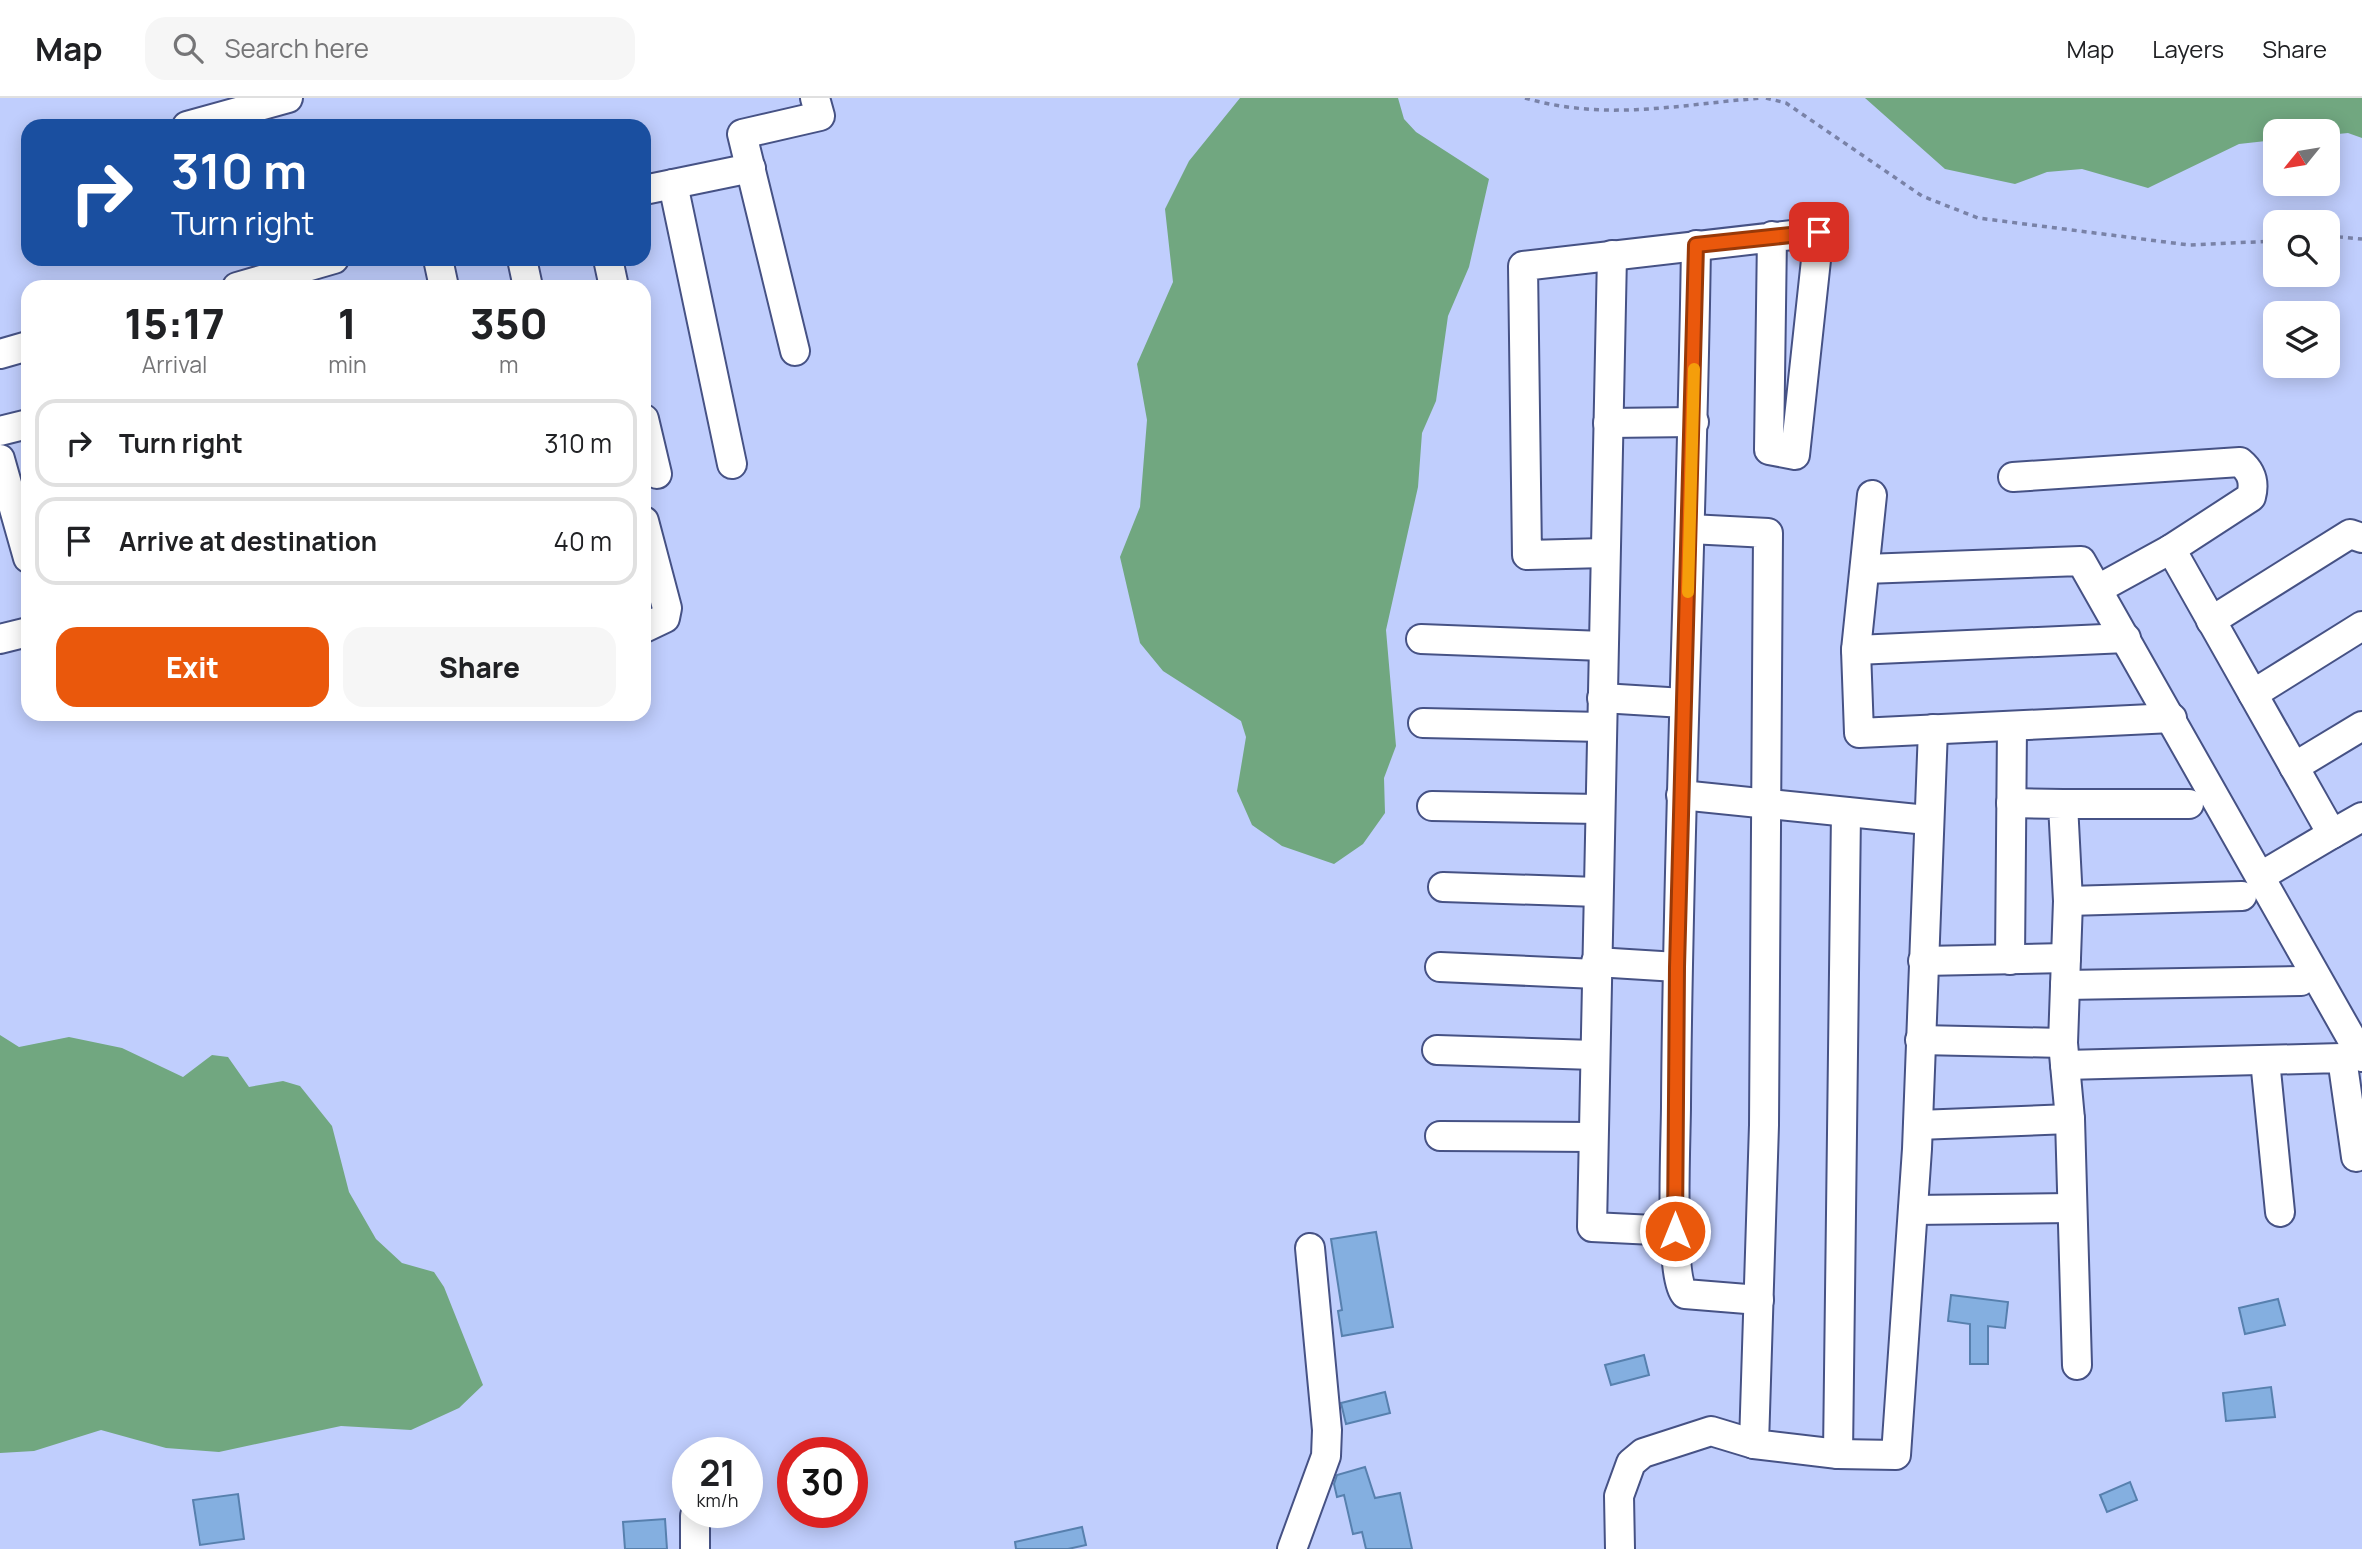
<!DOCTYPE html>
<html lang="en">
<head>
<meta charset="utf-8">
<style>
	:root { --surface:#fff; --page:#f6f6f6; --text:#202124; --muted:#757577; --line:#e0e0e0; --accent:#ea580c }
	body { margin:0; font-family:Manrope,sans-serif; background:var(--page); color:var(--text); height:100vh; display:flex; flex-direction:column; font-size:26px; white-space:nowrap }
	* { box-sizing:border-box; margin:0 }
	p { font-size:23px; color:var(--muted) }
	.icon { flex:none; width:38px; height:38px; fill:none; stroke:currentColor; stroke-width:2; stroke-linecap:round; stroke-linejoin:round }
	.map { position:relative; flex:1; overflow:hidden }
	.sheet { position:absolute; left:21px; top:182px; width:630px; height:441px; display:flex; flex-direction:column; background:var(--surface); border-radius:21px; box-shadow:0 4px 18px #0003 }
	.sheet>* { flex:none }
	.top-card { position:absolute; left:21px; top:21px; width:630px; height:147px; border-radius:21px; box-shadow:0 4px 18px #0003; background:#1a4fa0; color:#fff; overflow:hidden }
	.needle { width:46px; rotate:240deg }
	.buttons { position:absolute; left:2263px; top:21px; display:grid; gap:14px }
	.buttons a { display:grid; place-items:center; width:77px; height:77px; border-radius:14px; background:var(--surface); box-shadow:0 4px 18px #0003; font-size:35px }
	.speed { position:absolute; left:672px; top:1339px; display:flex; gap:14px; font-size:35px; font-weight:700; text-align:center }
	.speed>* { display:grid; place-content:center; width:91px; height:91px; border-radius:50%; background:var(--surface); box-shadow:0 4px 18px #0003; line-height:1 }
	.speed small { font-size:18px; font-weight:400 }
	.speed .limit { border:10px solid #d22; background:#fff; color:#111 }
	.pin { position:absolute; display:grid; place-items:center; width:60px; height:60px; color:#fff; margin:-30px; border-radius:14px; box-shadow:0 4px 10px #0006 }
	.me { position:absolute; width:77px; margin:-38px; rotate:0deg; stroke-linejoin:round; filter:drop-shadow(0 0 5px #0008) }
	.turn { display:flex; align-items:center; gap:24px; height:147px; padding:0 35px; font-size:32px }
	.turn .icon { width:91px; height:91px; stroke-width:2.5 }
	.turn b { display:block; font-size:49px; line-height:60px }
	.eta { display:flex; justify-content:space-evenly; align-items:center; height:119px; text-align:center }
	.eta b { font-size:42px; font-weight:800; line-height:49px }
	.cta { display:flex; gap:14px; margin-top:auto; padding:14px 35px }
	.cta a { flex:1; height:80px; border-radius:21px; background:var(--accent); color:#fff; font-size:28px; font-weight:800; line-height:80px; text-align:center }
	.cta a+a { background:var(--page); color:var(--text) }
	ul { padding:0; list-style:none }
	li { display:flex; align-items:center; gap:21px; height:88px; margin:0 14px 10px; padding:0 21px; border:4px solid var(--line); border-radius:21px }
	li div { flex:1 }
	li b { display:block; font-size:26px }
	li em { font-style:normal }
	header { display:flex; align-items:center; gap:42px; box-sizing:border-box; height:98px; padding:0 35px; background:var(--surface); border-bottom:2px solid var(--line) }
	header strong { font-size:33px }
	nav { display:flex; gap:38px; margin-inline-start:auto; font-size:24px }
	.search { width:490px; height:63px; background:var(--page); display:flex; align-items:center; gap:18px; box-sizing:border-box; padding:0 24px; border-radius:21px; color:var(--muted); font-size:26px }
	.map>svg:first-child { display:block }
	.water { fill:#71a780 }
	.building { fill:#84afe0; stroke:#5780ae; stroke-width:2 }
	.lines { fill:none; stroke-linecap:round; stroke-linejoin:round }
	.minor-casing { stroke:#465285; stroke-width:32 }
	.path { stroke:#7982a7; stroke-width:3.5; stroke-dasharray:5 5; stroke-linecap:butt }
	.minor { stroke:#fff; stroke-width:28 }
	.route-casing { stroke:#983908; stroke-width:18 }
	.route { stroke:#ea580c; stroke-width:12 }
	.slow { stroke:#f59e0b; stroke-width:12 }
</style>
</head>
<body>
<header>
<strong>Map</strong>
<div class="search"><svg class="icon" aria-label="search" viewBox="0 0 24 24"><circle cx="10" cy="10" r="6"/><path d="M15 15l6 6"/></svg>Search here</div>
<nav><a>Map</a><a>Layers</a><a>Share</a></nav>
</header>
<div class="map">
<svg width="2362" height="1451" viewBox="0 0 2362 1451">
	<rect width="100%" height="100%" fill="#c0cefd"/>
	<g class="water">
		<polygon points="1240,0 1398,0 1404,21 1416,34 1489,81 1469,169 1448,218 1436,303 1422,335 1418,389 1386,532 1396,648 1384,680 1385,715 1363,746 1334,766 1282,748 1252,727 1237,693 1246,639 1241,623 1163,573 1140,545 1120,459 1140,409 1147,322 1137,266 1173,184 1165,111 1189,63"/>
		<polygon points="1865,0 2362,0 2362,40 2348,35 2328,37 2328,33 2275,33 2275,42 2239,46 2148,90 2082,71 2047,74 2015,86 1945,71"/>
		<polygon points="0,937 19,949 69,939 122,950 183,979 212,957 228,959 249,989 283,983 300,988 332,1028 349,1094 376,1141 402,1165 434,1174 444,1189 483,1287 459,1310 411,1332 341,1328 219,1354 166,1350 101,1332 34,1353 0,1355"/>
	</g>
	<g class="building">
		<polygon points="1376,1134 1393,1229 1342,1238 1338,1213 1342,1212 1331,1141"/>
		<polygon points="1951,1197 2008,1204 2005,1230 1988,1228 1988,1266 1970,1266 1970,1226 1948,1223"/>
		<polygon points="2278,1201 2285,1227 2245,1236 2239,1210"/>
		<polygon points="1644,1257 1649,1277 1611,1287 1605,1267"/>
		<polygon points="2271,1289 2275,1319 2226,1323 2223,1295"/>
		<polygon points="1385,1294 1390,1315 1346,1326 1341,1305"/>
		<polygon points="1365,1369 1375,1400 1400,1395 1412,1451 1366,1451 1362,1434 1353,1436 1344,1397 1337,1399 1334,1386 1337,1377"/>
		<polygon points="2130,1384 2137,1402 2107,1414 2100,1397"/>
		<polygon points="238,1396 244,1441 200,1447 193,1402"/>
		<polygon points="665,1421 667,1451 625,1451 623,1424"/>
		<polygon points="1082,1429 1086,1447 1068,1451 1016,1451 1015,1444"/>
	</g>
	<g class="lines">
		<g class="minor-casing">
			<g id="minor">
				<polyline points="187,28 288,0"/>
				<polyline points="673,86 732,366"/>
				<polyline points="644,92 751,70"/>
				<path d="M1696,147C1692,434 1678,720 1676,1008C1676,1038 1669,1179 1685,1196L1759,1202"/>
				<polyline points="1612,157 1592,1129 1675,1133"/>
				<polyline points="438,161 444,189"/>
				<polyline points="522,161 528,189"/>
				<polyline points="608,161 614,189"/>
				<polyline points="237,189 334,161"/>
				<polyline points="795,253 742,36 820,18 815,0"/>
				<polyline points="0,256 28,248"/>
				<polyline points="644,321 657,376"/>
				<polyline points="1608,325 1694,324"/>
				<polyline points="0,333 28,326"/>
				<polyline points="0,361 28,460"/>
				<path d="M2013,379L2240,364C2252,374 2255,384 2251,399L2171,451L2098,491"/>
				<polyline points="1872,397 1856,552 1859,635 2172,620"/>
				<polyline points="644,423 667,510 665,520 644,530"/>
				<polyline points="1690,431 1768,435 1764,1027 1754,1346 1838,1356 1896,1357 1917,1051 1933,631"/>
				<polyline points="2171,451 2332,736 2362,719"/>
				<polyline points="1605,455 1527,457 1523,168 1819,134 1795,357 1769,352 1772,138"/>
				<polyline points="1865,471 2081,463 2362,959"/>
				<polyline points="2211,523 2350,436 2362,440"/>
				<polyline points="0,541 28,534"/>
				<polyline points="1421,541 1603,548"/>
				<polyline points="1856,552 2126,540"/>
				<polyline points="2253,596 2362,528"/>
				<polyline points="1602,600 1684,605"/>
				<polyline points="1423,625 1602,629"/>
				<polyline points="2294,669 2362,628"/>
				<polyline points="1681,697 1927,722"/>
				<polyline points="2011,705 2063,706 2068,803 2242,798"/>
				<polyline points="2063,706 2189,706"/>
				<polyline points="1432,708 1600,711"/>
				<polyline points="2261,778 2332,736"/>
				<polyline points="1443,789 1598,794"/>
				<polyline points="2068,803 2063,945 2070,1021 2077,1267"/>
				<polyline points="2010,862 2012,628"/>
				<polyline points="1923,863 2066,860"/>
				<polyline points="1596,864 1677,869"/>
				<polyline points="1440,869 1596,876"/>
				<polyline points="2065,887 2301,883"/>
				<polyline points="1920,942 2063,945"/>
				<polyline points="1437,952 1594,957"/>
				<polyline points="2265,962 2280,1114"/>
				<polyline points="2065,967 2342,960 2356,1059"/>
				<polyline points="1918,1027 2070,1021"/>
				<polyline points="1440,1038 1592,1039"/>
				<polyline points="1913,1112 2071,1110"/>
				<polyline points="1838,1356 1846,714"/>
				<polyline points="695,1451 695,1418"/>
				<polyline points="1292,1451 1326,1358 1327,1332 1310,1150"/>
				<polyline points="1620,1451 1619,1398 1631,1365 1643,1355 1711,1333 1754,1346"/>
			</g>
		</g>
		<g class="path">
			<path d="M1525,0C1608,24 1680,6 1763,0"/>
			<polyline points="1766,0 1786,5 1922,98 1978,120 2189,147 2275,143"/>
			<polyline points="2328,138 2362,141"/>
		</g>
		<use href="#minor" class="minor"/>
	</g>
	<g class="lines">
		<g class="route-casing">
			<polyline id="route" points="1675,1133 1677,869 1696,147 1819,134"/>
		</g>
		<use href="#route" class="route"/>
		<polyline class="slow" points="1688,494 1694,271"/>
	</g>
</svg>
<div class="buttons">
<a><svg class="needle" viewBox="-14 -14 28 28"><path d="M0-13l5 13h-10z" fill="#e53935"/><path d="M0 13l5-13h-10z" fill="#757577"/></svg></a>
<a><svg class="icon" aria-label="search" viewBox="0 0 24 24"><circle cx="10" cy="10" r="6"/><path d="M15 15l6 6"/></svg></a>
<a><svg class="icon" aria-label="layers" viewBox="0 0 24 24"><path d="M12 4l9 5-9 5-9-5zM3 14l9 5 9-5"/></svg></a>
</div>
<div class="speed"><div>21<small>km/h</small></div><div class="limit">30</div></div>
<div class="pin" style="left:1819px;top:134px;background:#d93025"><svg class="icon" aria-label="arrive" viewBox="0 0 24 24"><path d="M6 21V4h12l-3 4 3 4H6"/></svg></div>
<svg class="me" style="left:1675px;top:1133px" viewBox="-20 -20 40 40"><circle r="17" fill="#ea580c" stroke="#fff" stroke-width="3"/><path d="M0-11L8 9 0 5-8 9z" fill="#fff"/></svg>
<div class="top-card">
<div class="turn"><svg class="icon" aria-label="right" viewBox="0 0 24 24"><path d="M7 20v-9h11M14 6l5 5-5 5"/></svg><div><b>310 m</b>Turn right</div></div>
</div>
<section class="sheet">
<div class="eta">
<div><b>15:17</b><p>Arrival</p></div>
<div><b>1</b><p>min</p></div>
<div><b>350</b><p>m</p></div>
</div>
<ul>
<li><svg class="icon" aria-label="right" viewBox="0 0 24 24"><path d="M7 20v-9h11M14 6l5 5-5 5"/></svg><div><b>Turn right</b></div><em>310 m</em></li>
<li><svg class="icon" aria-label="arrive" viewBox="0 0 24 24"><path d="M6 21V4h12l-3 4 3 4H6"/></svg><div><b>Arrive at destination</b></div><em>40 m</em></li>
</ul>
<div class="cta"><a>Exit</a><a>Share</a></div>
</section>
</div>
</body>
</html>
